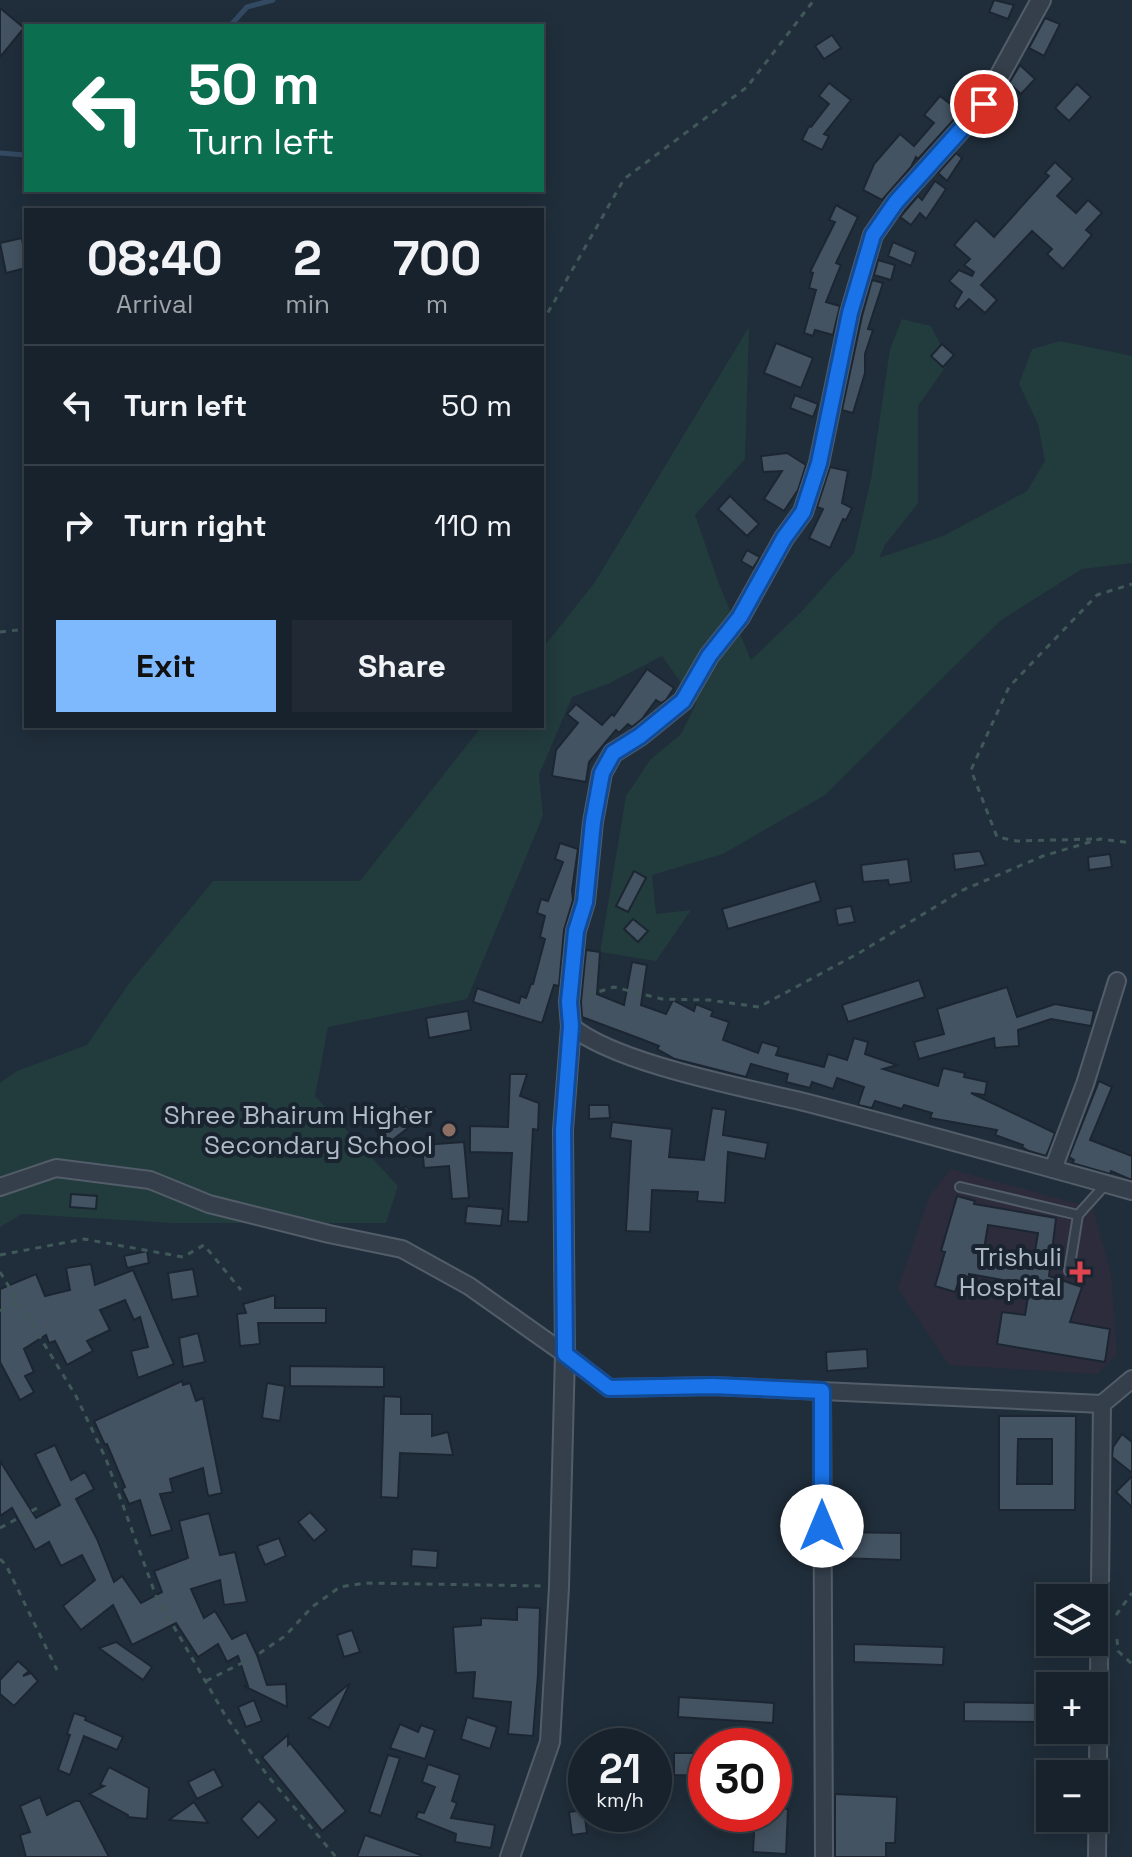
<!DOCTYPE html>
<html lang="en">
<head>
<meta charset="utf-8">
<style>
	:root { --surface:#18222c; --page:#212a34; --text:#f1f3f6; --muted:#9fa4a9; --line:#363f48; --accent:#7eb8fd }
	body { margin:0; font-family:"Space Grotesk",sans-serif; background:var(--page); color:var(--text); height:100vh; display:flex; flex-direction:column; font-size:30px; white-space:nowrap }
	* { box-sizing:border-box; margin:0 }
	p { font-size:26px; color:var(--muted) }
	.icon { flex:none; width:44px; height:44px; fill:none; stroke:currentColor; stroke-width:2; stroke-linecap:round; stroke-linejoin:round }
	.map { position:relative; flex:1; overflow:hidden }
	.side { position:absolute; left:24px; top:208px; width:520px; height:520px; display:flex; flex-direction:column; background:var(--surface); border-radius:0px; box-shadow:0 4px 20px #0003,0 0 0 2px var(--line) }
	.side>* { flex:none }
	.top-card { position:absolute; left:24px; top:24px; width:520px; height:168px; border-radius:0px; box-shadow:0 4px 20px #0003,0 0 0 2px var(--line); background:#0b6e4f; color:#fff; overflow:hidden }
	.fabs { position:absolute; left:1036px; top:1584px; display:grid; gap:16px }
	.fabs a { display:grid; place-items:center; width:72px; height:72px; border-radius:0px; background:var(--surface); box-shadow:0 4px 20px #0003,0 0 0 2px var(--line); font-size:40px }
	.speed { position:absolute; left:568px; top:1728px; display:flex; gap:16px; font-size:40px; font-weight:700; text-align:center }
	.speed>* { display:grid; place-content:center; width:104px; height:104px; border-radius:50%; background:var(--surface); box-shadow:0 4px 20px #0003,0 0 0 2px var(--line); line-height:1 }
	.speed small { font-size:20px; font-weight:400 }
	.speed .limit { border:12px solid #d22; background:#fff; color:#111 }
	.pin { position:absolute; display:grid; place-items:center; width:68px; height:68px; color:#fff; margin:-34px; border:4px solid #fff; border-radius:50%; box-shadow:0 2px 8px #0007 }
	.me { position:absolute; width:88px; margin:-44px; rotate:0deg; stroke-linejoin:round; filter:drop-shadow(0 0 6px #0008) }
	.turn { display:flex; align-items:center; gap:28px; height:168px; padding:0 32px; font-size:36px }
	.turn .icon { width:104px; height:104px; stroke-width:2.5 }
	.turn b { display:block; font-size:56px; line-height:68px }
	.eta { display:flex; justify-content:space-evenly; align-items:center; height:136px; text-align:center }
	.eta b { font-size:48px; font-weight:700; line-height:56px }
	.button { display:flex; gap:16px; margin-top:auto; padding:16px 32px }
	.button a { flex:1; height:92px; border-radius:0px; background:var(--accent); color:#111; font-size:32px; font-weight:700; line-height:92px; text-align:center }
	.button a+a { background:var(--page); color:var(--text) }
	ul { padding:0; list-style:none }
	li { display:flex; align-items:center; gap:24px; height:120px; padding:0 32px; border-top:2px solid var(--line) }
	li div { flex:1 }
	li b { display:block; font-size:30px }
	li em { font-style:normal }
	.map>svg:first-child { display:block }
	.medical { fill:#2d2c3c; fill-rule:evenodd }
	.green { fill:#223b3c }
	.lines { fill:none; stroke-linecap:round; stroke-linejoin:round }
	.stream { stroke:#334a63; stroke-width:5 }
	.building { fill:#445362; stroke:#1c2632; stroke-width:2; fill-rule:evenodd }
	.service-casing { stroke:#525d69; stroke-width:12 }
	.minor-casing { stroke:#525d69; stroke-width:20 }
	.tertiary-casing { stroke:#525d69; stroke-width:22 }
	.path { stroke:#405859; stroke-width:3; stroke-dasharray:6 6; stroke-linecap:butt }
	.service { stroke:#343f4b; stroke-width:8 }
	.minor { stroke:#343f4b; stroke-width:16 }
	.tertiary { stroke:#343f4b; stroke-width:18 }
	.route-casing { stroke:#114b97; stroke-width:20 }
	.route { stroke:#1a73e8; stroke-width:14 }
	.education-dot { fill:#8d6e63; stroke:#1a2430; stroke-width:3 }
	.health-dot { fill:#e0444e; stroke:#1a2430; stroke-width:3 }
	.labels { text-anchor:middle; stroke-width:8; stroke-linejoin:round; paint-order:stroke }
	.poi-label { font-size:26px; fill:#afbac7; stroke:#1a2430; text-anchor:end }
</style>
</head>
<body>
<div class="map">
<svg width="1132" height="1857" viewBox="0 0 1132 1857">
	<rect width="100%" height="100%" fill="#202e3b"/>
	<path class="medical" d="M951,1169L1093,1208L1111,1274L1117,1354L1097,1374L949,1365L898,1288L930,1195ZM957,1196L975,1201L964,1237L947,1232ZM975,1205L1056,1217L1051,1254L1035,1252L1038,1233L988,1225ZM943,1240L968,1247L973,1260L969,1277L961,1275L955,1292L935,1286L945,1252L940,1250ZM1035,1254L1052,1257L1043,1316L1025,1313ZM980,1260L1029,1268L1027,1284L979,1276ZM1082,1287L1073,1314L1053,1307ZM1003,1312L1110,1329L1105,1361L997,1344Z"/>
	<polygon class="green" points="902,319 931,326 949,362 918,406 918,503 885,545 879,558 943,536 1027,491 1045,461 1038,424 1019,384 1032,349 1060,341 1132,356 1132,563 1082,569 1000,621 825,795 723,854 652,875 656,914 691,910 656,961 600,952 626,796 650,760 681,734 696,704 662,656 608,684 572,697 539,775 543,816 467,999 328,1027 315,1096 398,1186 386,1223 172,1223 22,1214 0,1227 0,1083 17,1071 87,1045 130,982 213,881 360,881 482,726 542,726 542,649 595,582 749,327 745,459 695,515 719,584 751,660 801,612 854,553 871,479 890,349"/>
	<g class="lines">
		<g class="stream">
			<polyline points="230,26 247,7 273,0"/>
			<polyline points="0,153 26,155"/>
		</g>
	</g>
	<g class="building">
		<polygon points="994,0 1014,5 1008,19 989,12"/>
		<polygon points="0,8 24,28 0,57"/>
		<polygon points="1045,18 1060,24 1044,56 1029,48"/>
		<polygon points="832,35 841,48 824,59 815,46"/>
		<polygon points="1020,65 1035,79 1021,94 1009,83"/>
		<polygon points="829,83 851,100 824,134 829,136 822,150 802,140 809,126 811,127 829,104 819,96"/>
		<polygon points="1077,84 1091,97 1069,121 1055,108"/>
		<polygon points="940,96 958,110 958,115 918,159 916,157 911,167 882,200 863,190 874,164 900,134 914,146 934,123 924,115"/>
		<polygon points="956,153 962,158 947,181 938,173"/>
		<polygon points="1055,162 1073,179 1057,196 1076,213 1088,200 1102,213 1086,230 1092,235 1063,269 1047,254 1052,249 1032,231 981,285 997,300 985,313 969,299 958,310 954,306 962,292 949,281 959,270 972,276 974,272 964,265 970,259 954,245 976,220 994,237 1049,176 1045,173"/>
		<polygon points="935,181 946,189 926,219 920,213 911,225 900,217 918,196 922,200"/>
		<polygon points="836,205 858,217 836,263 841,265 826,302 840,306 833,335 815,330 813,336 804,333 816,290 809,288 813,273 810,272 835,222 829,220"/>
		<polygon points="22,238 26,268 6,273 0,243"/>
		<polygon points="893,242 916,252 911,266 888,256"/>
		<polygon points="878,260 895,265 891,280 874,275"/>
		<polygon points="872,280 883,283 868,329 873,330 865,354 865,373 853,413 842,410 862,316"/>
		<polygon points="776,343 813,358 801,388 764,373"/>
		<polygon points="942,344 954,355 943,367 931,356"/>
		<polygon points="795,395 818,404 813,417 790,408"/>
		<polygon points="787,453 806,465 798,490 784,511 764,499 782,471 763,472 761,456"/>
		<polygon points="830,467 848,471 842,503 852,508 846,520 843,519 830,548 809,538 823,509 817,507"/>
		<polygon points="730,496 759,524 747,536 718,509"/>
		<polygon points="747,550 760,557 753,568 741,561"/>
		<polygon points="647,669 674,688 666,700 661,703 656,700 642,719 632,727 628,724 619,733 616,730 589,762 586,782 552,776 556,750 578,723 567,714 576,704 602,725 612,714 614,716"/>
		<polygon points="560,843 578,849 572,890 573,900 564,930 559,986 554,985 542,1023 473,1002 477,988 519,1003 521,996 526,998 531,984 533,984 545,939 540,937 545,916 537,913 541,899 548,901 563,862 555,859"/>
		<polygon points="980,851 986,865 955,870 953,854"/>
		<polygon points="1110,854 1112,867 1089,870 1088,857"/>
		<polygon points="908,859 911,882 889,885 888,880 863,882 861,865"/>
		<polygon points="634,871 646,878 628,912 616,906"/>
		<polygon points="815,881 821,901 728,929 722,909"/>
		<polygon points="851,906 855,922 838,925 835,909"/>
		<polygon points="633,919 648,931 638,942 624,929"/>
		<polygon points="586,950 600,952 597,994 624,1005 632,962 647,965 641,1005 666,1014 673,1000 694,1011 696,1004 713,1011 711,1016 729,1022 723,1040 758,1053 762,1042 779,1047 776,1055 824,1067 828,1054 847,1060 854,1038 868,1042 865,1054 897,1065 883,1069 938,1086 943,1068 965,1073 964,1077 987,1082 985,1095 971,1093 1055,1133 1049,1149 1046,1156 1029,1151 1022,1147 1023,1145 995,1135 997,1130 930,1118 932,1113 904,1105 902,1109 875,1101 872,1108 858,1105 864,1087 837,1078 833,1089 812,1082 810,1088 786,1082 788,1074 751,1064 746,1077 675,1059 657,1049 659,1046 641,1039 582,1017 581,1002"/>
		<polygon points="919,980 925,997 848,1022 842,1005"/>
		<polygon points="1007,987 1017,1017 1055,1004 1094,1011 1091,1026 1051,1019 1018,1030 1019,1046 995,1048 994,1038 919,1059 914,1042 944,1034 937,1009"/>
		<polygon points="468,1011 471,1030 429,1038 426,1018"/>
		<polygon points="510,1074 527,1074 520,1096 539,1103 538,1130 533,1129 528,1222 508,1221 512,1153 470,1152 470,1126 508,1127"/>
		<polygon points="1099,1081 1112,1087 1090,1140 1132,1156 1132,1180 1111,1171 1110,1174 1072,1163 1074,1160 1069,1157"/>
		<polygon points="589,1105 609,1105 610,1118 589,1119"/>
		<polygon points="406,1106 417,1121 386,1145 379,1135 399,1119 396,1114"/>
		<polygon points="712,1108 726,1110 723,1135 768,1143 765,1159 728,1152 725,1203 697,1201 698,1192 652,1190 650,1232 626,1231 631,1141 610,1138 612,1122 672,1129 669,1157 704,1160"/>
		<polygon points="464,1142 469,1198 452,1199 449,1166 424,1168 422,1145"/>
		<polygon points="71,1194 97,1196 96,1209 70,1207"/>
		<path d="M957,1196L975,1201L974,1204L1056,1218L1049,1276L1082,1287L1070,1322L1110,1329L1105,1362L997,1344L1002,1312L1025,1315L1030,1285L969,1274V1277L961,1275L955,1292L935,1286L945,1252L941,1251ZM988,1225L1038,1233L1032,1269L982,1261Z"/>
		<polygon points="467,1206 503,1209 501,1226 465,1223"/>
		<polygon points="147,1251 149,1263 127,1268 124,1256"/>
		<polygon points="91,1264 95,1285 133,1270 174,1364 138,1378 131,1351 148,1347 140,1317 134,1320 125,1300 100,1310 110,1330 87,1341 93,1351 67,1365 55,1341 49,1343 46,1335 24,1349 34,1372 25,1376 34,1392 20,1400 0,1362 0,1289 36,1274 45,1296 70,1290 66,1268"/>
		<polygon points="193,1269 198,1296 172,1300 168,1273"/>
		<polygon points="275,1295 275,1308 326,1308 326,1323 258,1323 260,1344 240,1346 237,1314 246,1313 243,1304"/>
		<polygon points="198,1333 205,1362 183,1367 179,1338"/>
		<polygon points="867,1349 868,1368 827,1371 826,1352"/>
		<polygon points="290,1366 384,1367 384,1387 290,1386"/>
		<polygon points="182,1381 183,1385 190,1383 196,1401 203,1398 222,1493 208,1496 203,1468 170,1479 173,1492 160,1494 172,1530 151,1536 140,1500 129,1504 122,1489 125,1487 107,1444 105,1445 94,1421"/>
		<polygon points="267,1383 285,1386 280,1421 262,1418"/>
		<polygon points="384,1396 401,1397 401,1414 432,1414 432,1436 448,1432 453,1455 400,1453 398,1498 381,1497"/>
		<path d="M999,1416H1076L1075,1510H999ZM1018,1439H1052V1484H1017Z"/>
		<polygon points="1122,1434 1132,1442 1132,1473 1112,1457 1113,1447"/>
		<polygon points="55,1445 71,1480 85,1472 94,1489 76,1499 97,1539 114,1582 122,1576 141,1603 162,1592 154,1571 188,1558 179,1521 209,1513 220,1555 235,1552 247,1602 224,1605 220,1580 191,1589 204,1618 215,1611 232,1639 246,1632 257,1655 267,1685 286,1684 287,1707 244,1686 248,1686 238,1656 227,1662 218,1644 198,1657 176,1623 132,1645 113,1605 81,1630 63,1606 95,1580 82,1555 61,1566 49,1542 35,1550 12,1508 0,1516 0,1461 36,1518 60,1505 35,1454"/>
		<polygon points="1132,1476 1132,1507 1116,1492"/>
		<polygon points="310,1512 327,1530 314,1541 298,1522"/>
		<polygon points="838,1532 901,1533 901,1560 838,1558"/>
		<polygon points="279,1538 286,1556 265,1565 257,1546"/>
		<polygon points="412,1549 438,1551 437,1568 411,1566"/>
		<polygon points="517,1607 540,1608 538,1675 533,1736 508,1734 511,1702 473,1698 475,1672 456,1673 453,1627 481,1625 481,1618 517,1620"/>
		<polygon points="352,1630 360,1652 344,1657 337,1635"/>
		<polygon points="116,1642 152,1667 143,1680 99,1648"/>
		<polygon points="854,1644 944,1647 943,1665 854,1662"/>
		<polygon points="18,1661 29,1671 23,1676 31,1673 38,1681 14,1706 0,1694 0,1680"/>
		<polygon points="350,1683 329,1728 309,1718"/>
		<polygon points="679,1697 774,1703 773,1723 678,1717"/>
		<polygon points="254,1700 262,1721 246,1727 238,1707"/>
		<polygon points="964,1702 1045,1703 1045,1722 964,1721"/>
		<polygon points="74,1713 86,1717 85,1720 123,1737 117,1750 84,1736 70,1775 58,1770 70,1735 67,1734"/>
		<polygon points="467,1717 497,1727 490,1749 461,1739"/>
		<polygon points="400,1724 418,1732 421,1725 435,1730 425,1759 390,1748"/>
		<polygon points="288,1735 288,1745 290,1743 346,1811 322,1831 262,1757"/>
		<polygon points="674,1753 706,1753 706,1776 674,1775"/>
		<polygon points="388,1755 400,1758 381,1816 369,1812"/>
		<polygon points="428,1764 460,1775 452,1801 457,1803 451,1818 495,1825 491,1848 455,1842 456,1834 416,1818 418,1812 424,1813 435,1787 422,1782"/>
		<polygon points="109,1767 149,1788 147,1819 128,1817 128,1815 89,1794 104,1786 100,1785"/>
		<polygon points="214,1769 223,1786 197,1799 188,1782"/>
		<polygon points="835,1794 897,1797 895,1843 886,1843 886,1857 835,1857"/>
		<polygon points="40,1797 47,1815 75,1801 80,1801 109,1857 26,1857 20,1835 30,1832 20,1806"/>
		<polygon points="259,1801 277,1820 258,1838 241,1819"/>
		<polygon points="194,1802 208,1823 169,1820"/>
		<polygon points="774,1808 788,1809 786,1854 753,1852 755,1814 774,1814"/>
		<polygon points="584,1810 587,1833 572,1835 569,1812"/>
		<polygon points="365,1835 421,1855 420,1857 357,1857"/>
	</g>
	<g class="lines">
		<g class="service-casing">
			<g id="service">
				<polyline points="960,1187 1078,1215 1105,1185"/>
				<polyline points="1069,1271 1078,1215"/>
			</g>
		</g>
		<g class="minor-casing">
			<g id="minor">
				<path d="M571,1026C616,1064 747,1088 808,1103C916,1131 1024,1161 1132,1191"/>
				<polyline points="1053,1169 1085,1084 1117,981"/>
				<polyline points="0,1187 56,1168 150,1180 209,1204 329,1234 402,1249 469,1286 565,1354 609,1388 713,1386 1102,1404 1132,1379"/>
				<polyline points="822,1391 824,1857"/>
				<polyline points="1097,1857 1102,1404"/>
			</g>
		</g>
		<g class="tertiary-casing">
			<polyline id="tertiary" points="510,1857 550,1742 559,1587 565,1354 563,1130 571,1026 569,1002 576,931 585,902 593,822 602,773 613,753 640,736 683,701 709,656 740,617 784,538 803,512 819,463 850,313 873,235 896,202 984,104 1041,0"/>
		</g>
		<g class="path">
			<polyline points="542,323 624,179 747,87 814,0"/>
			<polyline points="0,632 26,629"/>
			<polyline points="1092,839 1017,841 997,837 971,770 1009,687 1097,595 1132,584"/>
			<polyline points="588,995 614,987 662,999 709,1000 759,1007 859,953 963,890 1043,856 1100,839 1132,843"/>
			<polyline points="0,1255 84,1239 183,1257 204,1245 241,1290"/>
			<polyline points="0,1272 76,1396 106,1459 156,1596 225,1715 267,1775 336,1857"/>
			<polyline points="0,1311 17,1302"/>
			<polyline points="0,1528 37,1508"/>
			<polyline points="0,1559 6,1565 57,1670"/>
			<polyline points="1116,1615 1132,1593"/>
			<polyline points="1117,1639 1118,1651 1132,1664"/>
			<polyline points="206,1681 254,1657 285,1636 312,1607 340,1587 365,1583 543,1586"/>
		</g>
		<use href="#service" class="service"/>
		<use href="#minor" class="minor"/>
		<use href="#tertiary" class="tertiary"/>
	</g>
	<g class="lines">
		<g class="route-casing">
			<polyline id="route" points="822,1526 822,1391 713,1386 609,1388 565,1354 563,1130 571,1026 569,1002 576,931 585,902 593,822 602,773 613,753 640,736 683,701 709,656 740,617 784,538 803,512 819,463 850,313 873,235 896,202 984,104"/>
		</g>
		<use href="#route" class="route"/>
	</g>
	<circle class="education-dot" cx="449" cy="1130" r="8"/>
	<path class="health-dot" d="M1076 1260h8v8h8v8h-8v8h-8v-8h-8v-8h8z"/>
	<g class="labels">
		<g class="poi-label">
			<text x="433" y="1124">Shree Bhairum Higher<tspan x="433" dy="30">Secondary School</tspan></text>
			<text x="1062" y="1266">Trishuli<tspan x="1062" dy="30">Hospital</tspan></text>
		</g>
	</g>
</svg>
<div class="fabs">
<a><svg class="icon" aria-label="layers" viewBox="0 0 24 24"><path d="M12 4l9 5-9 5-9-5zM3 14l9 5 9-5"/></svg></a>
<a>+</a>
<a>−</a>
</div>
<div class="speed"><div>21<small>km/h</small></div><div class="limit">30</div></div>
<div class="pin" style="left:984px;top:104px;background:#d93025"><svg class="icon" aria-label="arrive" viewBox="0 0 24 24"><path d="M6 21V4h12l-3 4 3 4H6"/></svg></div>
<svg class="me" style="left:822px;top:1526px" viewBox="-20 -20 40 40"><circle r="19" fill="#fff"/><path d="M0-13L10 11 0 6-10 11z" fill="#1a73e8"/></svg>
<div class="top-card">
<div class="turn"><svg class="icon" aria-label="left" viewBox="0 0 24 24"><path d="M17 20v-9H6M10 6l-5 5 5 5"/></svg><div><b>50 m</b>Turn left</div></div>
</div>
<section class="side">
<div class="eta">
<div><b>08:40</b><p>Arrival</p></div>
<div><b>2</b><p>min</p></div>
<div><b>700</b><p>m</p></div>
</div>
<ul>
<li><svg class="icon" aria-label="left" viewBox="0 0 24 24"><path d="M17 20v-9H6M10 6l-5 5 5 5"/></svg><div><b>Turn left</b></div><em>50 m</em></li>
<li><svg class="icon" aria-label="right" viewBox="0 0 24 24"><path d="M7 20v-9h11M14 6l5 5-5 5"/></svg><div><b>Turn right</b></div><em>110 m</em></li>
</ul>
<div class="button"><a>Exit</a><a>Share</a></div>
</section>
</div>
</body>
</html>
